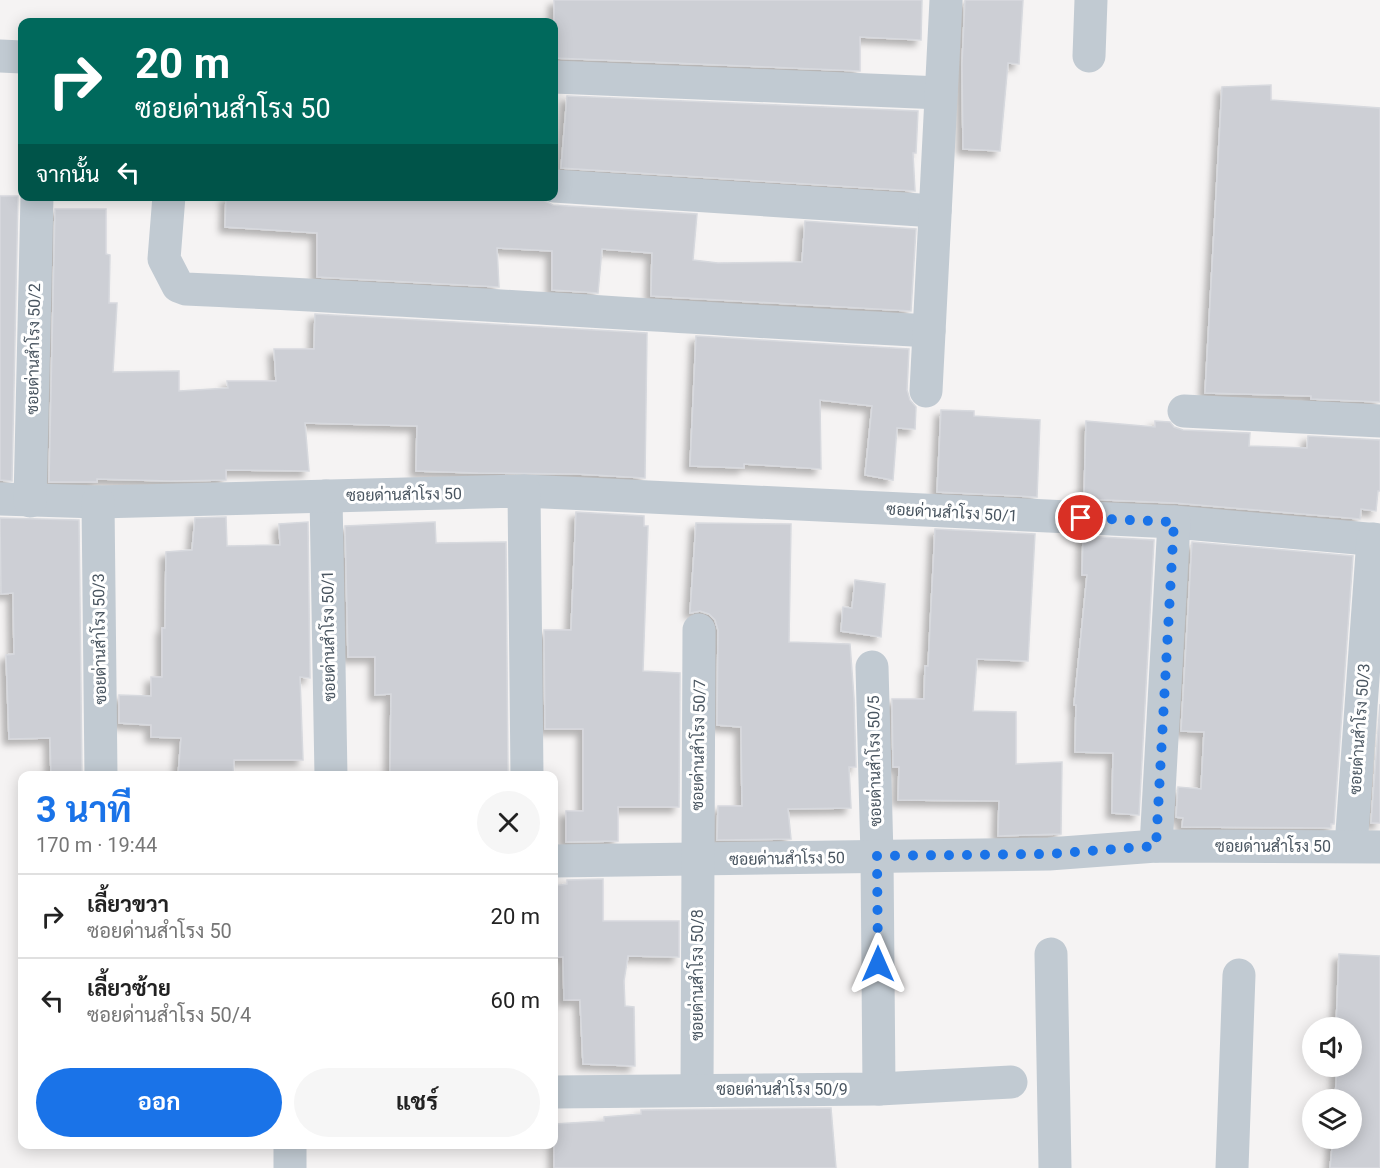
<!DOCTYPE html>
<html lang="th">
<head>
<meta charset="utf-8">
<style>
	:root { --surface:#fff; --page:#f6f6f6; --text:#222; --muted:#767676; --line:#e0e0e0; --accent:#1a73e8 }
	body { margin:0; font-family:Roboto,Sarabun,sans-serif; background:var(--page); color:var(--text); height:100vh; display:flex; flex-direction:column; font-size:22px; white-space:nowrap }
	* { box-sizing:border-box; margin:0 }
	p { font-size:20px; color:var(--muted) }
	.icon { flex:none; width:33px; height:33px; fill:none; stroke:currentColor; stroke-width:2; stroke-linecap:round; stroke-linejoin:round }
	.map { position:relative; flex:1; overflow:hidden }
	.details { position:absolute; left:18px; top:771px; width:540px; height:378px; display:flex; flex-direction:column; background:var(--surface); border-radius:12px; box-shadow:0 3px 15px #0003 }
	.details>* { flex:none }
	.top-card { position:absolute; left:18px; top:18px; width:540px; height:183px; border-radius:12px; box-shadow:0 3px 15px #0003; background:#00695c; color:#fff; overflow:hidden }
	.buttons { position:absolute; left:1302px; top:1017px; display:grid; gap:12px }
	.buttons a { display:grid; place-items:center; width:60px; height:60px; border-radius:50%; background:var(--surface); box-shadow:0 3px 15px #0003; font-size:30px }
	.pin { position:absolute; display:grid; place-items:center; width:51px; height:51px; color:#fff; margin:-26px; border:3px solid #fff; border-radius:50%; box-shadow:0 2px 6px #0007 }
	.me { position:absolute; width:66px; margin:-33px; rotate:0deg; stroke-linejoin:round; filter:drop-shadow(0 0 4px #0008) }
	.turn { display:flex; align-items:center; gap:21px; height:126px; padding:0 18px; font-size:27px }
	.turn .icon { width:78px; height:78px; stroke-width:2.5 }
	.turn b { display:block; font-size:42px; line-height:51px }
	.then { display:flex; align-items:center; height:57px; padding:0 18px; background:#0003; gap:12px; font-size:22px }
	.round { display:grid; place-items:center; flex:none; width:63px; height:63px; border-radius:32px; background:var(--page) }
	.summary { display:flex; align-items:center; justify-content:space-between; height:102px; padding:0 18px }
	h1 { font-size:36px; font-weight:700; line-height:45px; color:var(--accent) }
	.button { display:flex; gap:12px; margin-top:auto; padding:12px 18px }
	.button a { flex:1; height:69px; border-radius:36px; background:var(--accent); color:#fff; font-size:24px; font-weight:700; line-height:69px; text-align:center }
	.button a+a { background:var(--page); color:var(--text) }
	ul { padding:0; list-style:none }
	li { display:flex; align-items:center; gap:18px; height:84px; padding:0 18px; border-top:2px solid var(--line) }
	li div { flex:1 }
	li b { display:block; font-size:22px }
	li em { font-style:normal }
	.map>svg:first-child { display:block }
	.building { fill:#cdcfd5; stroke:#d7d9de; stroke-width:1.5; filter:url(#shadow) }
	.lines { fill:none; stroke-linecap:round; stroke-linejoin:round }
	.minor { stroke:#c1cad2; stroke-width:33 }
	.route { stroke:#1a73e8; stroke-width:10; stroke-dasharray:0 18 }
	.labels { text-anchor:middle; stroke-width:6; stroke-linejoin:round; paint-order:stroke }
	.street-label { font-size:16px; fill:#4a5661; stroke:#fff }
</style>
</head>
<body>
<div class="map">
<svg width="1380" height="1168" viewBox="0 0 1380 1168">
	<defs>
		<filter id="shadow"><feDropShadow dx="-5.5" dy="5.5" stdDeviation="3" flood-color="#0004"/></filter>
	</defs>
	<rect width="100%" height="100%" fill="#f5f3f3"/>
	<g class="building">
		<polygon points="554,0 922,0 921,40 860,37 860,71 554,58"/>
		<polygon points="965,0 1023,0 1019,64 1008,63 1000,151 963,149 962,64"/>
		<polygon points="1271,85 1271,100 1380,108 1380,402 1311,399 1311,396 1205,393 1222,87"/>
		<polygon points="567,96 918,111 916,153 913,153 915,191 561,168"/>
		<polygon points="0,196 18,196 12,481 0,480"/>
		<polygon points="226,196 505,196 541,199 553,205 697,214 693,260 718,263 802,262 805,221 916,229 911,311 651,296 652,253 602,249 598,293 552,290 552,251 497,248 499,287 317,277 317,233 225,227"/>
		<polygon points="55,209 106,209 106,254 110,255 109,303 117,303 113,372 179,371 179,391 228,388 227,381 276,381 274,349 314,349 315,314 647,333 645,478 577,474 478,473 416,471 417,426 305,423 309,471 226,470 226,480 171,481 97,479 97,482 49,482"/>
		<polygon points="696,336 909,349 907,390 910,400 916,407 915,429 897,428 893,480 865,475 872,406 820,400 821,469 744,464 744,468 690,466"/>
		<polygon points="941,410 974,411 974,416 1040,420 1037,497 937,492"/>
		<polygon points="1086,421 1155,427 1155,421 1170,422 1174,427 1183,430 1250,433 1249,446 1307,448 1308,436 1380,440 1380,491 1378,491 1376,511 1361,509 1360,519 1175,503 1084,499"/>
		<polygon points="576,512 644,516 644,526 648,526 643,671 680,673 679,807 618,807 618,841 566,842 566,811 583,811 583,729 545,729 544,630 571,630"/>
		<polygon points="226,517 227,546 280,545 279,524 308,522 310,678 300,677 303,760 234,760 233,776 178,776 181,738 151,737 151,725 119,723 119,695 151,696 151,677 162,677 162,628 165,628 166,552 192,550 195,518"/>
		<polygon points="0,518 79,520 82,776 51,776 50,738 9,739 6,655 14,654 13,593 1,594"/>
		<polygon points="435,522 436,543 506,542 508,776 390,776 391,694 375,695 375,657 348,657 345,526"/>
		<polygon points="696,523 791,524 789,642 850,644 854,698 856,767 849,767 851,808 788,809 791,839 717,840 718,806 742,806 741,727 717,725 718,630 715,620 709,614 700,611 690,613"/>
		<polygon points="935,529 1035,534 1028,661 977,659 973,711 1016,712 1016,764 1062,762 1061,834 998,836 999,801 898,800 899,767 893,767 892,699 924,699 925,666 928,666"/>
		<polygon points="1083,536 1154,540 1139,815 1112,813 1113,753 1075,752 1076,705 1074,705 1087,575 1082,575"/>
		<polygon points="1192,542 1353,556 1334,824 1331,824 1331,828 1182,827 1183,818 1176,817 1178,787 1201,789 1204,732 1181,731"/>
		<polygon points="855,580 885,584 881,637 841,631 843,607 852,608"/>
		<polygon points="1380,704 1380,823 1371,823"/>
		<polygon points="603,879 603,921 679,921 679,957 628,956 624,981 625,1006 634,1007 635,1066 583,1064 580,1000 564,1000 563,957 554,957 554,886 567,884 567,880"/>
		<polygon points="1339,954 1380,956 1380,1168 1330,1168 1333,1138 1352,1138 1352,1100 1335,1100 1337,1066 1352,1066 1352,1028 1336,1028"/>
		<polygon points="831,1108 836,1168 554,1168 554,1124 604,1121 604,1117 641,1114 641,1110"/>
	</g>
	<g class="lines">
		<g class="minor">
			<polyline points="0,56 22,57"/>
			<polyline points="1089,56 1091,0"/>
			<polyline points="554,77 941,93"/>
			<polyline points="554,186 935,211"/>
			<path d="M169,196L164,259L178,286L186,289C434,300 682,318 929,331"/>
			<polyline points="926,391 946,0"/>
			<polyline points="1184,411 1380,421"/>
			<polyline points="524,491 1174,522 1380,540"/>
			<polyline points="326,496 331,776"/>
			<polyline points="0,499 98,502 524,491 527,776"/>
			<polyline points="30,501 37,196"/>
			<polyline points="98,502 101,776"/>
			<polyline points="872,667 877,856 879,1089"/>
			<polyline points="1156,846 1174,522"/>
			<polyline points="1351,846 1373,539"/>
			<polyline points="554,861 1049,854 1156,846 1380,847"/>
			<polyline points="1051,954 1055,1168"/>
			<polyline points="697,1090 699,630"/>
			<polyline points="554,1092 879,1089 1011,1082"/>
			<polyline points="290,1168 290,1144"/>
			<polyline points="1232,1168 1239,975"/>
		</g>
	</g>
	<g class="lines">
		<polyline class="route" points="878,964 877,856 1049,854 1156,846 1174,522 1081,518"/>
	</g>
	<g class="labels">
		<g class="street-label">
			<text transform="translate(33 349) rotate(-89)" y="6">ซอยด่านสำโรง 50/2</text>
			<text transform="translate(404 494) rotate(-1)" y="6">ซอยด่านสำโรง 50</text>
			<text transform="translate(952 512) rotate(3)" y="6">ซอยด่านสำโรง 50/1</text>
			<text transform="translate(328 636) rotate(-91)" y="6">ซอยด่านสำโรง 50/1</text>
			<text transform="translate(99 639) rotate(-91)" y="6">ซอยด่านสำโรง 50/3</text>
			<text transform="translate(1359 729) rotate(-86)" y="6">ซอยด่านสำโรง 50/3</text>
			<text transform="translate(698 745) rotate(-89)" y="6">ซอยด่านสำโรง 50/7</text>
			<text transform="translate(874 761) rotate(-91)" y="6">ซอยด่านสำโรง 50/5</text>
			<text x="1273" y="852">ซอยด่านสำโรง 50</text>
			<text transform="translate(787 858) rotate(-1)" y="6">ซอยด่านสำโรง 50</text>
			<text transform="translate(697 975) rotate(-90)" y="6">ซอยด่านสำโรง 50/8</text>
			<text x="782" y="1095">ซอยด่านสำโรง 50/9</text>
		</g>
	</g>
</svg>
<div class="buttons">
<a><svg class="icon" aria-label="sound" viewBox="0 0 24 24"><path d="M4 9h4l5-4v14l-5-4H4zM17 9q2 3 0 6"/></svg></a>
<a><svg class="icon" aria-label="layers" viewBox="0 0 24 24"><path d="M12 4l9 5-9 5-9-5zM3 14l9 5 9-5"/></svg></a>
</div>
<div class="pin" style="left:1081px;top:518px;background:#d93025"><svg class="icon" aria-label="arrive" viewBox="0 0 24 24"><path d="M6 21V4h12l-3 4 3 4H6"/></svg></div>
<svg class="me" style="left:878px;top:964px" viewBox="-20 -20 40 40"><path d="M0-17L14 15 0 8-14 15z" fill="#1a73e8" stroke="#fff" stroke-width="4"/></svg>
<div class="top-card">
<div class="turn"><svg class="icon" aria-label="right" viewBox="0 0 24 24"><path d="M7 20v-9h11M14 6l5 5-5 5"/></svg><div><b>20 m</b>ซอยด่านสำโรง 50</div></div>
<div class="then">จากนั้น<svg class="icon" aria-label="left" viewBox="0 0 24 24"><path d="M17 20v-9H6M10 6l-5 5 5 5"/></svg></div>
</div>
<section class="details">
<div class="summary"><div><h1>3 นาที</h1><p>170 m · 19:44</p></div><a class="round"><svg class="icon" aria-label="close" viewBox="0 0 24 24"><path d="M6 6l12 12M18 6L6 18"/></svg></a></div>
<ul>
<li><svg class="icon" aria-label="right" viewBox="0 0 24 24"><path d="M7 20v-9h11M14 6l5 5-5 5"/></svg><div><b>เลี้ยวขวา</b><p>ซอยด่านสำโรง 50</p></div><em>20 m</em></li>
<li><svg class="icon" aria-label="left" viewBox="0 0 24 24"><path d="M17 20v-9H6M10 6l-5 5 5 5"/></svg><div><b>เลี้ยวซ้าย</b><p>ซอยด่านสำโรง 50/4</p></div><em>60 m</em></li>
</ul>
<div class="button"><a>ออก</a><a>แชร์</a></div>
</section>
</div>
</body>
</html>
